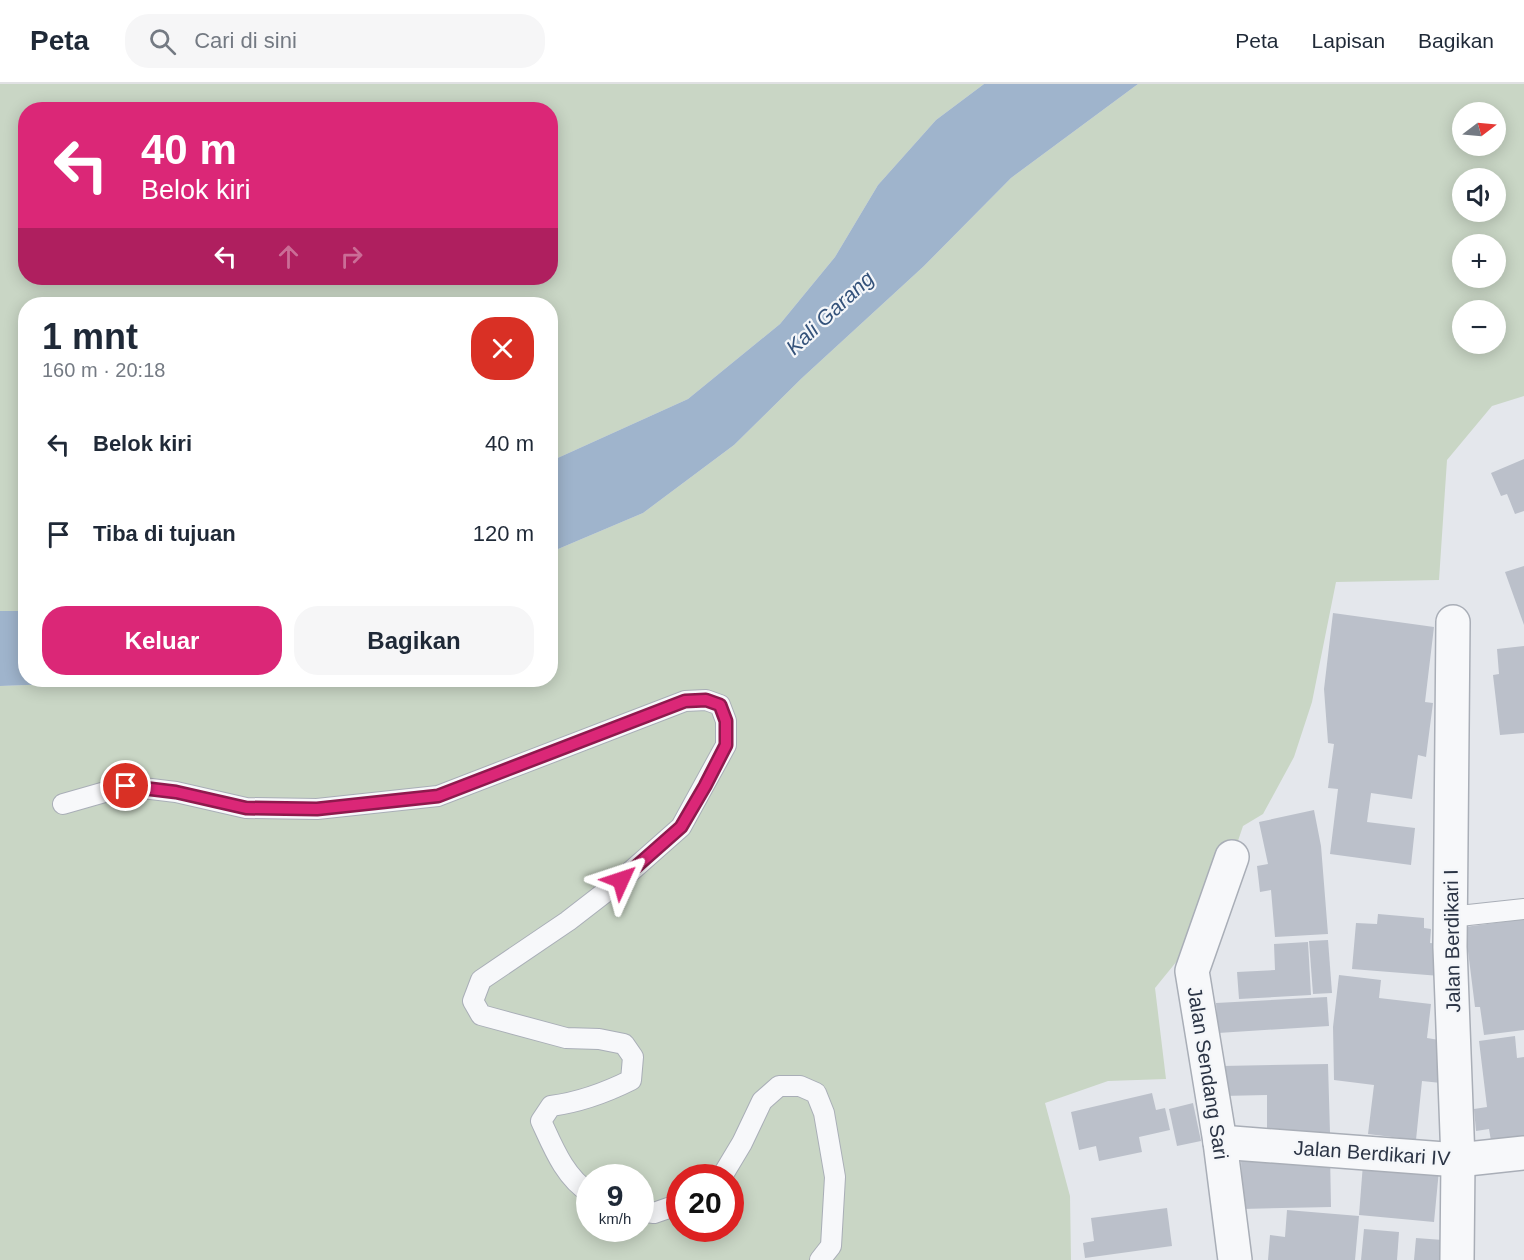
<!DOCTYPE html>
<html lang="id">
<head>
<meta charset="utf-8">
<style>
	:root { --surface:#fff; --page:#f6f6f7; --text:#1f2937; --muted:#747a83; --line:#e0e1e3; --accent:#db2777 }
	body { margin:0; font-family:Helvetica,sans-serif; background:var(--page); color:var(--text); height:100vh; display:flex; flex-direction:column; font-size:22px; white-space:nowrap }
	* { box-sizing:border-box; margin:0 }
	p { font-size:20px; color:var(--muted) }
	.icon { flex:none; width:33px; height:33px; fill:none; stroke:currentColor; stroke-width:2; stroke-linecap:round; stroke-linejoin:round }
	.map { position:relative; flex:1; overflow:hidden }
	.side { position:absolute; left:18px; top:213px; width:540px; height:390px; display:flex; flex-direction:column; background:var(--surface); border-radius:24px; box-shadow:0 3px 15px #0003 }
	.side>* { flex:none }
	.hud { position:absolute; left:18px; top:18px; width:540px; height:183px; border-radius:24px; box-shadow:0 3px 15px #0003; background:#db2777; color:#fff; overflow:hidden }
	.needle { width:39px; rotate:74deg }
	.fabs { position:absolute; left:1452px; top:18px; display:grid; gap:12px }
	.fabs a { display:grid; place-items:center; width:54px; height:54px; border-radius:50%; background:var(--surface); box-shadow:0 3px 15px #0003; font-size:30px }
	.speed { position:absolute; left:576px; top:1080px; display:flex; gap:12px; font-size:30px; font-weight:700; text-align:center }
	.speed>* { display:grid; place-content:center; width:78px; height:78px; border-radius:50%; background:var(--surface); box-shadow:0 3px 15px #0003; line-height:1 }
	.speed small { font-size:15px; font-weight:400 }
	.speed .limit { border:9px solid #d22; background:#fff; color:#111 }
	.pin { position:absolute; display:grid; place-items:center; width:51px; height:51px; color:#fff; margin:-26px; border:3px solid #fff; border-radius:50%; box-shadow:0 2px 6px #0007 }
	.me { position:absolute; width:66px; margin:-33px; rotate:48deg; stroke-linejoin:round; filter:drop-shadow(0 0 4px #0008) }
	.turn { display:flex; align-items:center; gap:21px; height:126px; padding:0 24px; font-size:27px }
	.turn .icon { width:78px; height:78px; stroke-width:2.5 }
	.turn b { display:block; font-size:42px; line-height:51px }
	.lanes { display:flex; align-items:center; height:57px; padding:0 24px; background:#0003; justify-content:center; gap:30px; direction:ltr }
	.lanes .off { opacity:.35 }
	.round { display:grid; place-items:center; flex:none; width:63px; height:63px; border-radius:24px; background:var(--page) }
	.head { display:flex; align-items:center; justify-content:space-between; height:102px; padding:0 24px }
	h1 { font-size:36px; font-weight:600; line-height:45px }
	.cta { display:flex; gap:12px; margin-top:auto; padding:12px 24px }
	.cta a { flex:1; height:69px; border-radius:24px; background:var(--accent); color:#fff; font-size:24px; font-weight:600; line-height:69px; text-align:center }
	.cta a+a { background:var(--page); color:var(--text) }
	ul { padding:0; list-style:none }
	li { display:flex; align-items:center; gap:18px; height:90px; padding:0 24px }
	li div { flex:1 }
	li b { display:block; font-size:22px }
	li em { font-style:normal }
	header { display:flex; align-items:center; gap:36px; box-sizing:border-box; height:84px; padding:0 30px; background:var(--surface); border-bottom:2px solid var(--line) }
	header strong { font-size:28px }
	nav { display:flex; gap:33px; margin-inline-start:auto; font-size:21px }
	.search { width:420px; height:54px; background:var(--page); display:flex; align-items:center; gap:15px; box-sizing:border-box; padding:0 21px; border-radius:24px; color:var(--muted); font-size:22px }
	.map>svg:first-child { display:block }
	.green { fill:#c9d6c5; fill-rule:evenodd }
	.water { fill:#9fb4cc }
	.building { fill:#bbc0ca }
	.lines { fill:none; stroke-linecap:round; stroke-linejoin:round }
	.service-casing { stroke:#a9aeb7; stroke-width:22 }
	.minor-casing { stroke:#a9aeb7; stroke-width:36 }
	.service { stroke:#f7f8fa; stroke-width:20 }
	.minor { stroke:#f7f8fa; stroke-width:33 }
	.route-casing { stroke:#8e194d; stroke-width:15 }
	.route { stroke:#db2777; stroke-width:10 }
	.labels { text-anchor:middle; stroke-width:4.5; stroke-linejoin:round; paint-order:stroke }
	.street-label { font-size:20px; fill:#2b3445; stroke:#f4f6f9 }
	.water-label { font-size:21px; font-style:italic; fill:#34527a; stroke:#f4f6f9 }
</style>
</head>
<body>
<header>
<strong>Peta</strong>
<div class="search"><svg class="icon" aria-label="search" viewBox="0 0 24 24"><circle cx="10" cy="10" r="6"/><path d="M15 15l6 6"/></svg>Cari di sini</div>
<nav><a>Peta</a><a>Lapisan</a><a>Bagikan</a></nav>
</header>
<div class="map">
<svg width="1524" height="1176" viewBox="0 0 1524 1176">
	<rect width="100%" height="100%" fill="#e4e7ec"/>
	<g class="green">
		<path d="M0,0H984L936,36L878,101L835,173L780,240L688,315L551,377L550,220H26L25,527H0ZM26,26H550V194H26Z"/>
		<path d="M1138,0H1524V312L1492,322L1447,376L1439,496L1336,498L1312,618L1294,673L1263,730L1243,742L1212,834L1155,904L1166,995L1108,997L1045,1019L1070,1112L1071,1176H0V602L80,599L281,600L293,596H550L551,468L643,429L734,361L802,294L924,182L1011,94ZM1462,28H1496V62H1462ZM1462,94H1496V128H1462ZM1462,160H1496V194H1462ZM1462,226H1496V260H1462ZM590,1094H640V1144H590ZM680,1094H730V1144H680Z"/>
	</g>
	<g class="water">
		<polygon points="984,0 1138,0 1011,94 924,182 802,294 734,361 643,429 551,468 551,377 688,315 780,240 835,173 878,101 936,36"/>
		<polygon points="0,527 25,527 26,596 293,596 281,600 80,599 0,602"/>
	</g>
	<g class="building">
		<polygon points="1524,375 1524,427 1515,430 1507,410 1501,412 1491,389"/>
		<polygon points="1524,482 1524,541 1505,488"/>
		<polygon points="1333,529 1434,543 1425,618 1433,619 1426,673 1418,671 1412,715 1371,709 1367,738 1415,744 1411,781 1330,770 1338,705 1328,704 1334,660 1328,659 1324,605"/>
		<polygon points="1524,562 1524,649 1500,651 1493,591 1499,590 1497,565"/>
		<polygon points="1314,726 1321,762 1328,850 1275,853 1271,806 1260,808 1257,782 1268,780 1259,738"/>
		<polygon points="1378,830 1424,834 1424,844 1431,845 1430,859 1443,860 1440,892 1352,885 1356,839 1377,840"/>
		<polygon points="1524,835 1524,946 1484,951 1480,923 1475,923 1465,843"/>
		<polygon points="1328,856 1332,909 1313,910 1309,857"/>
		<polygon points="1308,858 1311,911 1239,915 1237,888 1275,886 1274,860"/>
		<polygon points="1339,891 1381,896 1379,914 1431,920 1427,954 1445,957 1441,999 1422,997 1416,1056 1368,1050 1374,1001 1334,996 1333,943"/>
		<polygon points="1327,913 1329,942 1218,949 1216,919"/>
		<polygon points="1515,952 1517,974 1524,973 1524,1054 1491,1057 1489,1045 1476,1047 1474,1025 1487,1023 1479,957"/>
		<polygon points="1328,980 1330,1049 1267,1049 1267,1011 1222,1012 1222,982"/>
		<polygon points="1152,1009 1156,1026 1165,1024 1170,1046 1139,1053 1142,1068 1099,1077 1096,1062 1079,1066 1071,1028"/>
		<polygon points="1193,1019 1201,1057 1177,1062 1169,1025"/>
		<polygon points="1330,1070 1331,1123 1242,1125 1241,1072"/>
		<polygon points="1363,1080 1439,1086 1434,1138 1359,1131"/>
		<polygon points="1167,1124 1172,1162 1085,1174 1083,1159 1094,1157 1091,1134"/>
		<polygon points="1287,1126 1359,1132 1355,1176 1268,1176 1270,1151 1285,1153"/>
		<polygon points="1364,1145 1399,1148 1397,1176 1361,1176"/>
		<polygon points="1416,1154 1443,1156 1441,1176 1414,1176"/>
	</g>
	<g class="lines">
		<g class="service-casing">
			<g id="service">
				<path d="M63,720L126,702L176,708L246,724L317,725L438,712L685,617L706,616L720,621L726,637V661L681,743L621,796L568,837L481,896L473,917L481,931L566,954L599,955L624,960L633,973L631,996C605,1009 581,1018 551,1022L541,1037C553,1063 565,1094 590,1109"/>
				<polyline points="1450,833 1524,825"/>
				<polyline points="721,1094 742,1059 762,1017 779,1002 800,1002 816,1009 824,1029 835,1093 831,1162 820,1176"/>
				<polyline points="640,1127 654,1129 680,1120"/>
			</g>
		</g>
		<g class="minor-casing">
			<g id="minor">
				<polyline points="1453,538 1450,863 1458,1076 1457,1176"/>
				<polyline points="1232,773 1192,887 1220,1058 1235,1176"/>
				<polyline points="1220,1058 1458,1076 1524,1069"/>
			</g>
		</g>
		<use href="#service" class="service"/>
		<use href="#minor" class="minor"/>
	</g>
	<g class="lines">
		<g class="route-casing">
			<polyline id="route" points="126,702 176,708 246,724 317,725 438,712 685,617 706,616 720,621 726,637 726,661 705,702 681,743 621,796"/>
		</g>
		<use href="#route" class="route"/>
	</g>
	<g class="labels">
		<g class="street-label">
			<text transform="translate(1452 857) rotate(-91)" y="7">Jalan Berdikari I</text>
			<text transform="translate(1208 989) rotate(81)" y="7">Jalan Sendang Sari</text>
			<text transform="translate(1372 1069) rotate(4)" y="7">Jalan Berdikari IV</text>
		</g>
		<g class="water-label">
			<text transform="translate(830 229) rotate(-43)" y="7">Kali Garang</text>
		</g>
	</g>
</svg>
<div class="fabs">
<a><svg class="needle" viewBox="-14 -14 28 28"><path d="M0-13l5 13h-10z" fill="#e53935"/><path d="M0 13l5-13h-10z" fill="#747a83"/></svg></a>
<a><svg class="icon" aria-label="sound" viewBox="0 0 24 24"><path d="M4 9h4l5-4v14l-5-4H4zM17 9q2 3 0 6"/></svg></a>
<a>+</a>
<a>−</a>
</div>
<div class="speed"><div>9<small>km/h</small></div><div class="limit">20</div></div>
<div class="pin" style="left:126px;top:702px;background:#d93025"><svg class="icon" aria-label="arrive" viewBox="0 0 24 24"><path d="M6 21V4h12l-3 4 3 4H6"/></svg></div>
<svg class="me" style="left:621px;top:796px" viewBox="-20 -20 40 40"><path d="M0-17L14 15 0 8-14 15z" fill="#db2777" stroke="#fff" stroke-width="4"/></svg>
<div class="hud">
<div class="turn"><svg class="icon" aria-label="left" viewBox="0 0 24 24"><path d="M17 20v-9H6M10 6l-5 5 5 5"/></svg><div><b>40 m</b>Belok kiri</div></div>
<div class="lanes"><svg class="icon" aria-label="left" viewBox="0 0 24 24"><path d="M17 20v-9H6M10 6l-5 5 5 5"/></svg><svg class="icon off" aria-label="ahead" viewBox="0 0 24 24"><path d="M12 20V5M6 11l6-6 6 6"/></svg><svg class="icon off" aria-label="right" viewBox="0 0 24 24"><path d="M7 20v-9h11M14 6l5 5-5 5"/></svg></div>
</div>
<section class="side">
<div class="head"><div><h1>1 mnt</h1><p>160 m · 20:18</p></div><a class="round" style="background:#d93025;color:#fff"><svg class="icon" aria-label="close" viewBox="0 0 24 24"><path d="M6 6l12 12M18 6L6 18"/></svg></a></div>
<ul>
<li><svg class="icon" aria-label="left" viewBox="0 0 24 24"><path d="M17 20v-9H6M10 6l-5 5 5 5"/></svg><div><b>Belok kiri</b></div><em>40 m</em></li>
<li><svg class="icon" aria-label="arrive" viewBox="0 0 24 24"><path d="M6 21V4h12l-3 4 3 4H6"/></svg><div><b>Tiba di tujuan</b></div><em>120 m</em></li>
</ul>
<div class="cta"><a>Keluar</a><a>Bagikan</a></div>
</section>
</div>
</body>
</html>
